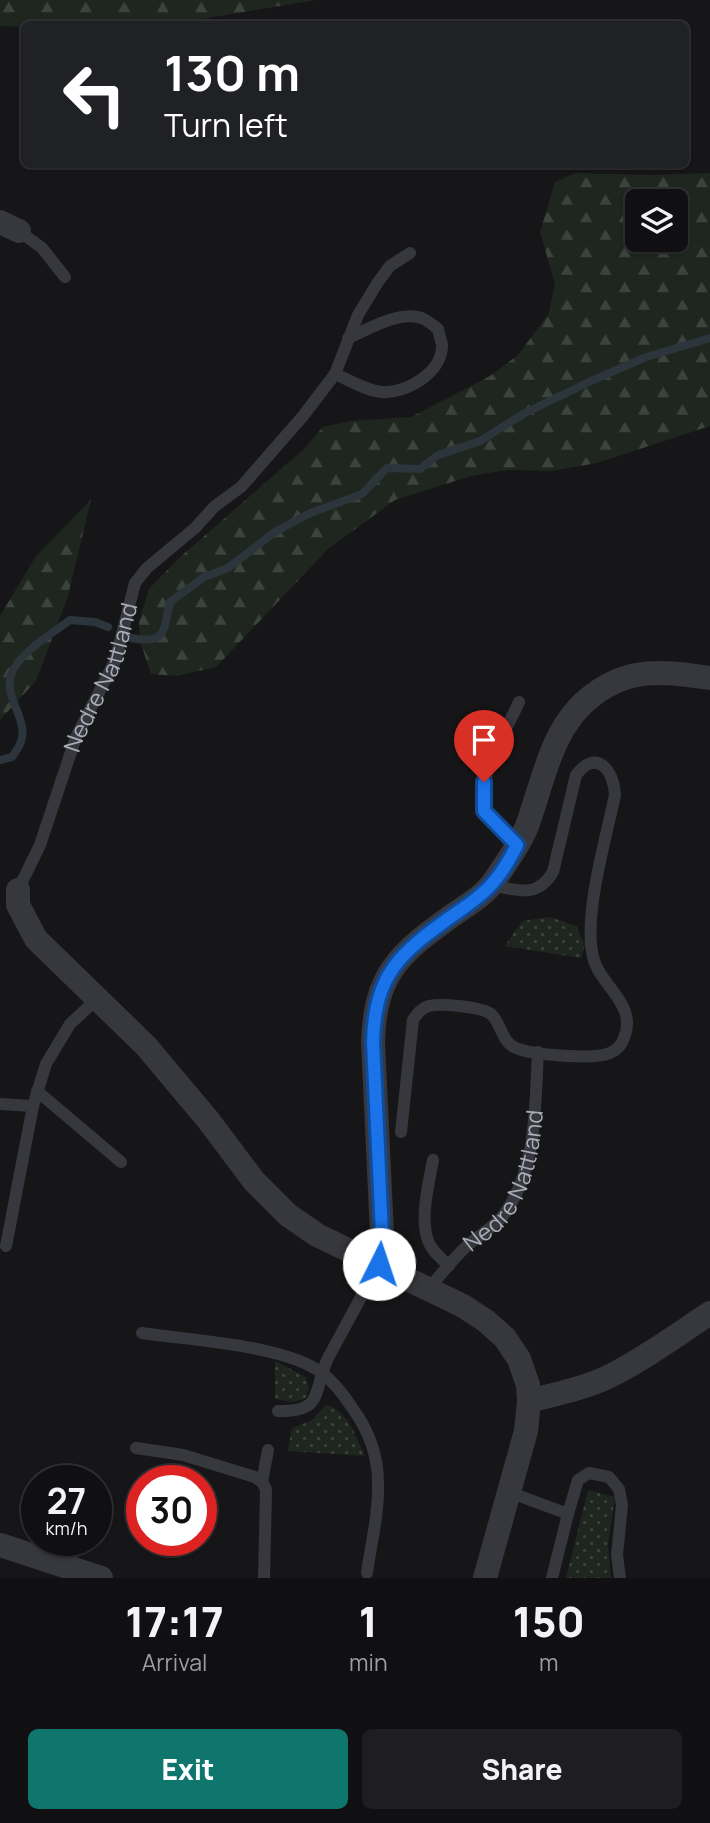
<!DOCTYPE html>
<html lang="en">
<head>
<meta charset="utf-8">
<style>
	:root { --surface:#101012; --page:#1e1e20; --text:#f1f3f6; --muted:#9c9d9f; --line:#303032; --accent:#0f766e }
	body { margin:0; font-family:Manrope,sans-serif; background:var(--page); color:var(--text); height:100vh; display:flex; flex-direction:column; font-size:26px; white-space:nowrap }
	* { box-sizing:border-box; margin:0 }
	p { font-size:23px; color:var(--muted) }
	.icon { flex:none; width:38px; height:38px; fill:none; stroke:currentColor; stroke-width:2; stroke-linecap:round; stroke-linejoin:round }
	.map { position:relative; height:1578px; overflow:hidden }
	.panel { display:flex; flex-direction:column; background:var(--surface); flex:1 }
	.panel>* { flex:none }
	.guide { position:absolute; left:21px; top:21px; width:668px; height:147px; border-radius:10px; box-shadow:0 2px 5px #0004,0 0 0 2px var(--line); background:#202124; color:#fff; overflow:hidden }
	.tools { position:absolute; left:625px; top:189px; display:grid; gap:14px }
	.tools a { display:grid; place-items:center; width:63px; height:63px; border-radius:10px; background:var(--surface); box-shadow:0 2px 5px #0004,0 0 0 2px var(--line); font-size:35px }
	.speed { position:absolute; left:21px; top:1465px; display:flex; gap:14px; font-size:35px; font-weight:700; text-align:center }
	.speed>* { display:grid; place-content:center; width:91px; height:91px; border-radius:50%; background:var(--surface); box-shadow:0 2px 5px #0004,0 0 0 2px var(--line); line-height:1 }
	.speed small { font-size:18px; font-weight:400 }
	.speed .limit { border:10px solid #d22; background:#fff; color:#111 }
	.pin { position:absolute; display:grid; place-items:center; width:60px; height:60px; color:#fff; margin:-72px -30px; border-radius:50% 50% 50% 0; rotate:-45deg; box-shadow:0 0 7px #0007 }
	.pin .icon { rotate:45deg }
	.me { position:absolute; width:77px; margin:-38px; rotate:4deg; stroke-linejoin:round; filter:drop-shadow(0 0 5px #0008) }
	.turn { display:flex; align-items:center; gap:24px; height:147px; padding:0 28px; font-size:32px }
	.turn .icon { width:91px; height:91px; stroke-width:2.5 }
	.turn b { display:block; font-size:49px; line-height:60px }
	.eta { display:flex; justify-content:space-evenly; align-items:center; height:119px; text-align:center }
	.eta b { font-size:42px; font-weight:800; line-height:49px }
	.button { display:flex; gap:14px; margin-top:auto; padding:14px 28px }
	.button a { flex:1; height:80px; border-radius:10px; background:var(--accent); color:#fff; font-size:28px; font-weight:800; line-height:80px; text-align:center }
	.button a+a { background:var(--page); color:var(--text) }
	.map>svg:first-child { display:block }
	.grass { fill:url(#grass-dots) }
	.forest { fill:url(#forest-firs); fill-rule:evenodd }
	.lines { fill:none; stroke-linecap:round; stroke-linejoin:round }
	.stream { stroke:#2c353c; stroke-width:8 }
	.lane { stroke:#37383d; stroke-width:12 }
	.street { stroke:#37383d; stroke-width:24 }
	.route-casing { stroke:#114b97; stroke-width:18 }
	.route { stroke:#1a73e8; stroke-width:12 }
	.labels { text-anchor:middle; stroke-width:7; stroke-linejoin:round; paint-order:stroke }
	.street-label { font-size:23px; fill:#a8adb8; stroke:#111113 }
</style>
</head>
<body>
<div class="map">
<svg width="710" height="1578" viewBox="0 0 710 1578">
	<defs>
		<pattern id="grass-dots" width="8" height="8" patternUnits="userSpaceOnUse" patternTransform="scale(1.75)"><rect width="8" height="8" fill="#1e261f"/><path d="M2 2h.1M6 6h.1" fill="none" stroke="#3c433d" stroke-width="1.8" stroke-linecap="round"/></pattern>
		<pattern id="forest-firs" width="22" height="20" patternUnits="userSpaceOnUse" patternTransform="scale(1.75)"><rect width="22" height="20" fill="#1e261f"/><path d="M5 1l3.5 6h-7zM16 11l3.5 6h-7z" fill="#3c433d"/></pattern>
	</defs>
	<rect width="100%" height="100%" fill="#161618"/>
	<g class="grass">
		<polygon points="550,917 576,926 585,945 581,958 505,946 522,921"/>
		<polygon points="275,1361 306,1377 309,1389 305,1399 292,1402 275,1399"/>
		<path d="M326,1405C348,1409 356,1438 365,1456L288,1451L292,1428L312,1420Z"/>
		<polygon points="588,1490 615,1497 608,1544 611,1578 566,1578"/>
	</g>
	<g class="forest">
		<polygon points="0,0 316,0 171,24 24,24 24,27 0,26"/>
		<path d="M575,173L652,175L710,173V426L597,463L551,471L507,470L471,476L395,500L328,549L216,667L176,676L151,674L140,641L139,622L149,589L179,558L304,449L323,427L350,421L411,417L490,376L518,355L549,313L555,284L540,232L555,182ZM676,201V240H637V201Z"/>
		<polygon points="91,500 68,596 36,681 0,720 0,616 36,556"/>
	</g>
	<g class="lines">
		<g class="stream">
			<path d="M131,638C167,645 163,631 170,602L204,577L228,568L275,532L308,514L362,494L387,468L420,469L438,455L480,441L525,413L591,381L646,357L710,338"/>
			<path d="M0,760L12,757C16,751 21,745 22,738C26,717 4,696 11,675C17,654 53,633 70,620L95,622L108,627"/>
		</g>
		<g class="lane">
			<polyline points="19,231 42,248 65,277"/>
			<path d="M335,374C349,380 367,391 382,392C406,394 443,372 442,345C441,340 439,334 438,329C434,326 428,321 424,319C400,309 369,329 348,338"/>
			<path d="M517,845C509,837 487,819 484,809C475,782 508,727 519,702"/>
			<path id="s1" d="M18,890L40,845L76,737L115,661L135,583L147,568L195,528L215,506L241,487L303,416L335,374L358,315L378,282L390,266L410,253"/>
			<polyline points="37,1091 121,1162"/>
			<polyline points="0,1104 33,1106"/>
			<path d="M401,1132L413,1020C417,1014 421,1008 429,1006C441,1003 482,1007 491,1014C502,1024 501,1042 516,1048C532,1055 595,1060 610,1053C617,1050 622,1044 624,1038C638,1004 600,986 593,957C583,915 606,839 615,795C614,770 596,748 576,775L553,872C537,899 517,890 491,885"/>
			<path d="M433,1160C429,1183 418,1223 430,1245C434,1253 442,1259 449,1266"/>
			<polyline points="6,1246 33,1106 46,1064 70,1024 97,999"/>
			<path id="s2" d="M429,1288C442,1274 454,1257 469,1244C481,1234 496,1226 505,1213C537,1168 535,1105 538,1052"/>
			<path d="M142,1333C188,1340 286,1345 322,1373C335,1383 344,1395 353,1409C369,1431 378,1456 378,1483C379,1513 371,1543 367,1573"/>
			<path d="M278,1411C325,1412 312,1392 328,1358L379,1264"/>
			<polyline points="136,1448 183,1455 255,1477 262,1482 266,1489 264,1578"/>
			<polyline points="262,1482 268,1450"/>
			<polyline points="509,1492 568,1514 552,1578"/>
			<polyline points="568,1514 578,1480 589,1473 609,1477 619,1489 622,1505 617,1555 620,1578"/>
		</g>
		<g class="street">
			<polyline points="0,222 19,231"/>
			<polyline points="18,890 18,905 36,939 146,1046 209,1121 254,1181 288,1215 317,1235 463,1306 486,1321 505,1338 519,1359 528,1385 529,1401 526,1431 485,1578"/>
			<path d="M379,1264L382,1234L373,1042C375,973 400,953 453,915C467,905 485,895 494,881C506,863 519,846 527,826C544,780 551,726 593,695C631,666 666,672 710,678"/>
			<path d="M529,1401C555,1394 583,1389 608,1377C644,1359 677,1335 710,1313"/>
			<polyline points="0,1545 101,1578"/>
		</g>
	</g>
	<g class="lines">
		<g class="route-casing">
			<path id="route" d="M379,1264L382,1234L373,1042C375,974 399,954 452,916C465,907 479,898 490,886C501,875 510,859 517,845L484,811V782"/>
		</g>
		<use href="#route" class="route"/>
	</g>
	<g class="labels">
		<g class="street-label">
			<text dy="8" stroke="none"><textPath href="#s1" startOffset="229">Nedre Nattland</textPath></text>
			<text dy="8" stroke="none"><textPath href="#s2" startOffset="136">Nedre Nattland</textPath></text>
		</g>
	</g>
</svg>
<div class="tools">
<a><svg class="icon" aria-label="layers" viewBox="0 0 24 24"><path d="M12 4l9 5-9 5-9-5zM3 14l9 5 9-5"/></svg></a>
</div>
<div class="speed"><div>27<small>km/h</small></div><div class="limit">30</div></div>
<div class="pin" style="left:484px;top:782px;background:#d93025"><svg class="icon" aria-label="arrive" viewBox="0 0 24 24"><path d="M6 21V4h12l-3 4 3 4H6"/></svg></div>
<svg class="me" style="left:379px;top:1264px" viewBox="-20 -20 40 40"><circle r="19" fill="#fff"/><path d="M0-13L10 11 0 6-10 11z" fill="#1a73e8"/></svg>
<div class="guide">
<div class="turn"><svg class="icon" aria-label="left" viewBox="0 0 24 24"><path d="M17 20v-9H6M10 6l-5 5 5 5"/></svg><div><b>130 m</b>Turn left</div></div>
</div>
</div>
<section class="panel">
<div class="eta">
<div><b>17:17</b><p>Arrival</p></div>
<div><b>1</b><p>min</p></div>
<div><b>150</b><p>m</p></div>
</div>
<div class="button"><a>Exit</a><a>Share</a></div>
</section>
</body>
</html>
